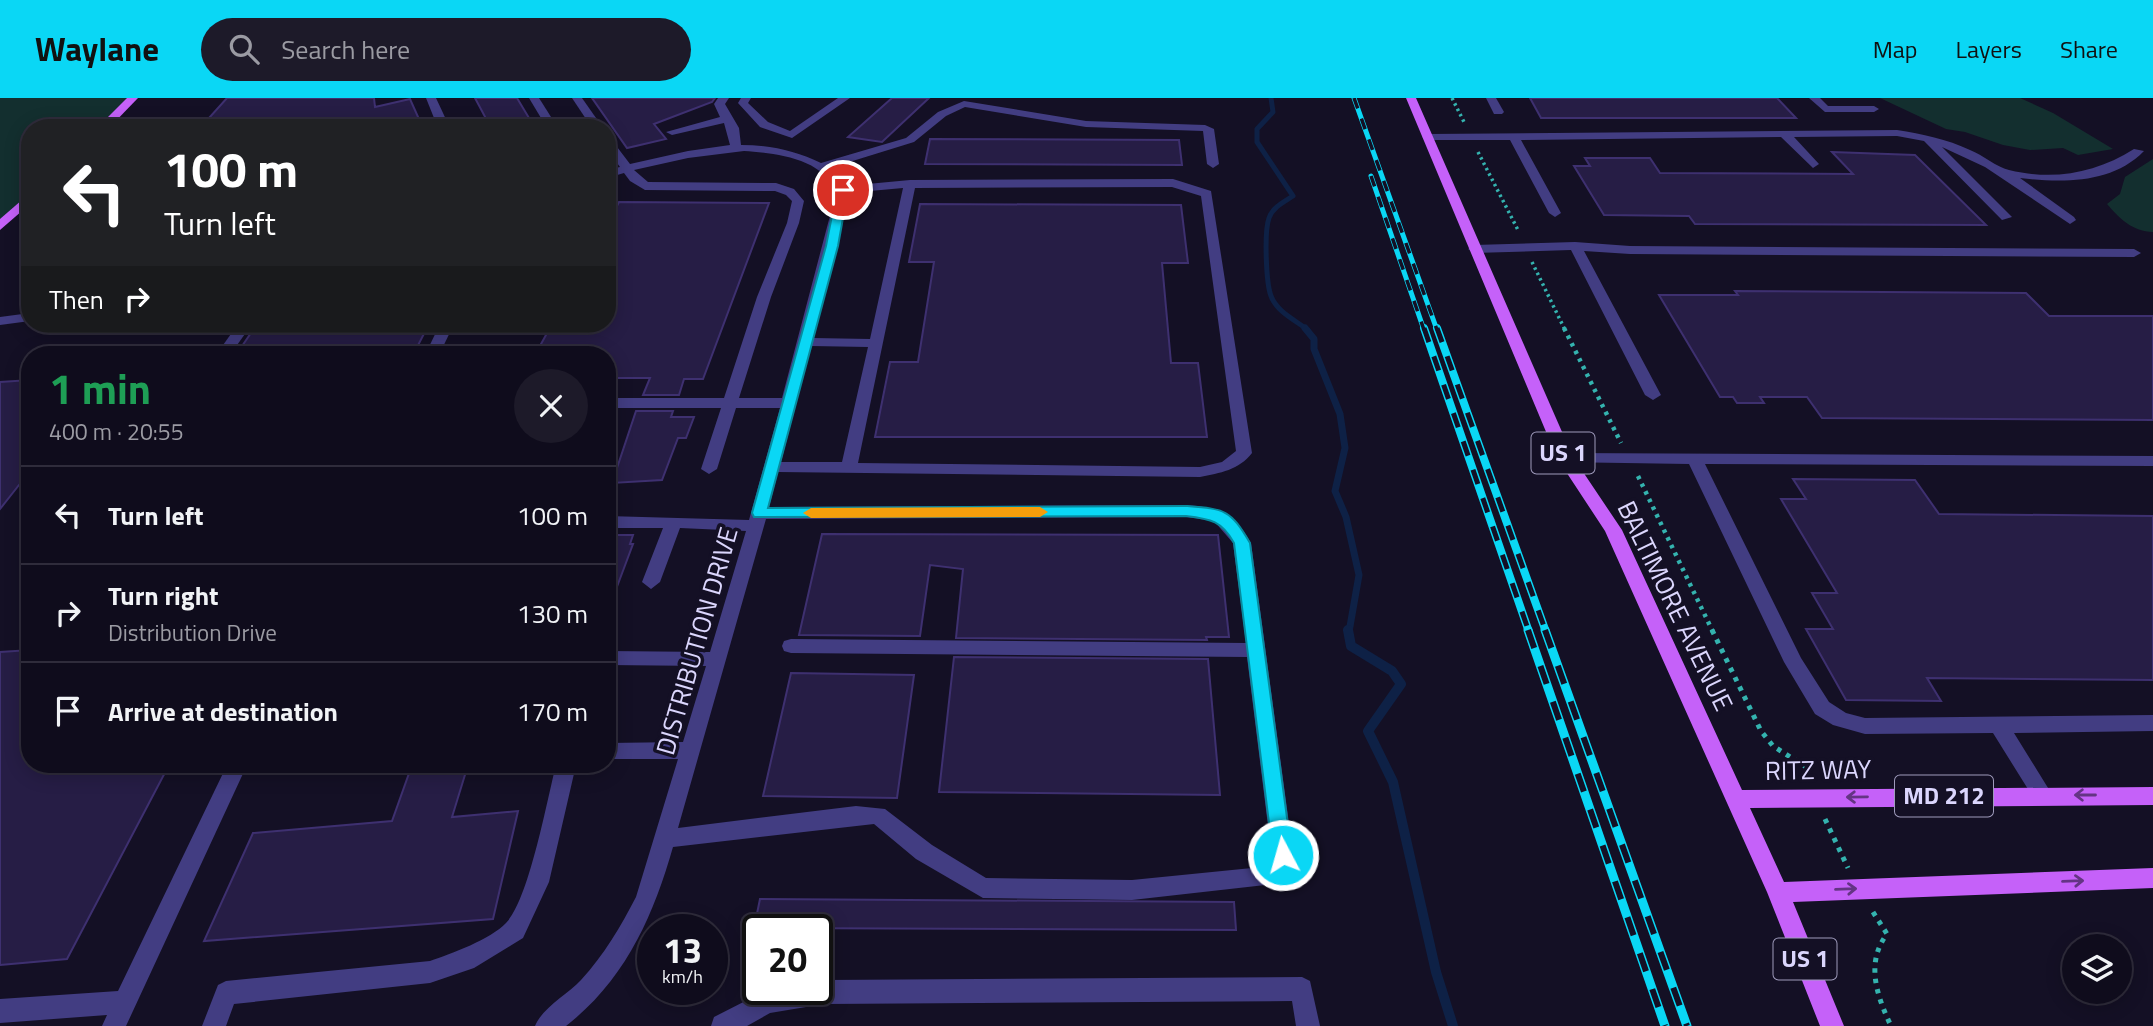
<!DOCTYPE html>
<html lang="en">
<head>
<meta charset="utf-8">
<style>
	:root { --surface:#0f0c1c; --page:#1d1a29; --text:#f1f3f6; --muted:#9b9ba3; --line:#2f2c3b; --accent:#0ad7f5 }
	body { margin:0; font-family:"Titillium Web",sans-serif; background:var(--page); color:var(--text); height:100vh; display:flex; flex-direction:column; font-size:26px; white-space:nowrap }
	* { box-sizing:border-box; margin:0 }
	p { font-size:23px; color:var(--muted) }
	.icon { flex:none; width:38px; height:38px; fill:none; stroke:currentColor; stroke-width:2; stroke-linecap:round; stroke-linejoin:round }
	.map { position:relative; flex:1; overflow:hidden }
	.details { position:absolute; left:21px; top:248px; width:595px; height:427px; display:flex; flex-direction:column; background:var(--surface); border-radius:28px; box-shadow:0 4px 18px #0003,0 0 0 2px var(--line) }
	.details>* { flex:none }
	.banner { position:absolute; left:21px; top:21px; width:595px; height:214px; border-radius:28px; box-shadow:0 4px 18px #0003,0 0 0 2px var(--line); background:#202124; color:#fff; overflow:hidden }
	.tools { position:absolute; left:2062px; top:836px; display:grid; gap:14px }
	.tools a { display:grid; place-items:center; width:70px; height:70px; border-radius:50%; background:var(--surface); box-shadow:0 4px 18px #0003,0 0 0 2px var(--line); font-size:35px }
	.speed { position:absolute; left:637px; top:816px; display:flex; gap:14px; font-size:35px; font-weight:700; text-align:center }
	.speed>* { display:grid; place-content:center; width:91px; height:91px; border-radius:50%; background:var(--surface); box-shadow:0 4px 18px #0003,0 0 0 2px var(--line); line-height:1 }
	.speed small { font-size:18px; font-weight:400 }
	.speed .limit { border:4px solid #111; border-radius:10px; background:#fff; color:#111 }
	.pin { position:absolute; display:grid; place-items:center; width:60px; height:60px; color:#fff; margin:-30px; border:4px solid #fff; border-radius:50%; box-shadow:0 2px 7px #0007 }
	.me { position:absolute; width:77px; margin:-38px; rotate:354deg; stroke-linejoin:round; filter:drop-shadow(0 0 5px #0008) }
	.turn { display:flex; align-items:center; gap:24px; height:147px; padding:0 28px; font-size:32px }
	.turn .icon { width:91px; height:91px; stroke-width:2.5 }
	.turn b { display:block; font-size:49px; line-height:60px }
	.then { display:flex; align-items:center; height:66px; padding:0 28px; background:#0003; gap:14px; font-size:26px }
	.round { display:grid; place-items:center; flex:none; width:74px; height:74px; border-radius:37px; background:var(--page) }
	.overview { display:flex; align-items:center; justify-content:space-between; height:119px; padding:0 28px }
	h1 { font-size:42px; font-weight:700; line-height:52px; color:#1e9e55 }
	ul { padding:0; list-style:none }
	li { display:flex; align-items:center; gap:21px; height:98px; padding:0 28px; border-top:2px solid var(--line) }
	li div { flex:1 }
	li b { display:block; font-size:26px }
	li em { font-style:normal }
	header { display:flex; align-items:center; gap:42px; box-sizing:border-box; height:98px; padding:0 35px; background:var(--accent); color:#111 }
	header strong { font-size:33px }
	nav { display:flex; gap:38px; margin-inline-start:auto; font-size:24px }
	.search { width:490px; height:63px; background:var(--page); display:flex; align-items:center; gap:18px; box-sizing:border-box; padding:0 24px; border-radius:38px; color:var(--muted); font-size:26px }
	.map>svg:first-child { display:block }
	.green { fill:#132f2f }
	.lines { fill:none; stroke-linecap:round; stroke-linejoin:round }
	.stream-far2 { stroke:#0e2146; stroke-width:5 }
	.stream-far1 { stroke:#0e2146; stroke-width:7 }
	.stream { stroke:#0e2146; stroke-width:10 }
	.building { fill:#261d45; stroke:#3e3070; stroke-width:2 }
	.path-far2 { stroke:#34b3af; stroke-width:3.5; stroke-dasharray:2.5 3.5; stroke-linecap:butt }
	.path-far1 { stroke:#34b3af; stroke-width:4.5; stroke-dasharray:3.5 5; stroke-linecap:butt }
	.path { stroke:#34b3af; stroke-width:5; stroke-dasharray:4.5 6; stroke-linecap:butt }
	.minor { fill:#423d82; fill-rule:evenodd }
	.major { fill:#c561f9; fill-rule:evenodd }
	.rail-far2-casing { stroke:#0ad7f5; stroke-width:5 }
	.rail-far1-casing { stroke:#0ad7f5; stroke-width:8 }
	.rail-casing { stroke:#0ad7f5; stroke-width:9 }
	.rail-far2 { stroke:#141025; stroke-width:3.5; stroke-dasharray:11; stroke-linecap:butt }
	.rail-far1 { stroke:#141025; stroke-width:5; stroke-dasharray:15; stroke-linecap:butt }
	.rail { stroke:#141025; stroke-width:6; stroke-dasharray:19; stroke-linecap:butt }
	.oneway { stroke:#643484 }
	.route { fill:#0ad7f5; stroke:#068c9f; stroke-width:2 }
	.slow { fill:#f59e0b }
	.labels { text-anchor:middle; stroke-width:7; stroke-linejoin:round; paint-order:stroke }
	.shield { fill:#141025; stroke:#9f9bbc; stroke-width:2 }
	.shield-label { font-size:24px; font-weight:bold; fill:#dbd6fd }
	.street-label { font-size:26px; fill:#dbd6fd; stroke:#141025 }
</style>
</head>
<body>
<header>
<strong>Waylane</strong>
<div class="search"><svg class="icon" aria-label="search" viewBox="0 0 24 24"><circle cx="10" cy="10" r="6"/><path d="M15 15l6 6"/></svg>Search here</div>
<nav><a>Map</a><a>Layers</a><a>Share</a></nav>
</header>
<div class="map">
<svg width="2153" height="928" viewBox="0 0 2153 928">
	<rect width="100%" height="100%" fill="#141025"/>
	<g class="green">
		<polygon points="0,0 131,0 100,30 30,30 30,97 0,126"/>
		<polygon points="1880,0 2020,0 2053,15 2113,51 2078,57 2063,50 2030,52 2003,47 1965,34 1946,31"/>
		<path d="M2153,61V134C2133,134 2119,120 2107,106L2120,96L2125,79Z"/>
	</g>
	<g class="lines">
		<path class="stream-far2" d="M1271,0L1273,14L1257,31V44L1293,98C1284,104 1273,109 1269,120C1264,134 1266,185 1271,198C1277,214 1295,222 1308,232"/>
		<polyline class="stream-far1" points="1305,230 1314,241 1314,251 1340,316 1345,350 1335,393 1346,419 1359,477 1349,534"/>
		<polyline class="stream" points="1348,532 1351,548 1392,573 1401,586 1368,633 1393,684 1436,874 1453,928"/>
	</g>
	<g class="building">
		<polygon points="227,0 374,0 375,9 410,1 423,30 200,30"/>
		<polygon points="475,0 517,0 535,30 491,30"/>
		<polygon points="592,0 715,0 712,4 654,26 666,41 627,50"/>
		<polygon points="892,0 929,0 882,44 848,39"/>
		<polygon points="1530,0 1777,0 1796,20 1541,20"/>
		<polygon points="930,41 1179,42 1182,67 925,66"/>
		<polygon points="1832,54 1915,57 1986,127 1695,126 1689,118 1604,117 1574,68 1590,68 1585,60 1650,60 1660,75 1853,76"/>
		<polygon points="619,104 769,105 703,281 684,281 679,297 643,297 650,280 607,280 607,257 535,257 552,226 607,226 607,108 617,108"/>
		<polygon points="920,106 1181,107 1188,165 1162,165 1171,265 1198,265 1207,339 875,339 890,264 918,264 934,164 909,164"/>
		<polygon points="1735,193 2026,195 2049,218 2153,218 2153,322 1822,320 1807,299 1760,299 1764,305 1737,305 1733,299 1720,299 1659,197 1738,197"/>
		<polygon points="257,226 429,226 413,257 236,257"/>
		<polygon points="30,282 30,373 0,411 0,284"/>
		<polygon points="636,313 673,313 671,319 694,319 686,340 678,340 662,382 612,385"/>
		<polygon points="1793,381 1915,382 1939,416 2153,418 2153,582 1927,580 1941,603 1846,602 1806,531 1833,531 1812,495 1837,495 1781,401 1806,401"/>
		<polygon points="822,436 1218,437 1229,539 1206,539 1207,542 956,540 963,471 930,467 920,538 799,537"/>
		<polygon points="607,437 633,437 630,446 633,446 609,510"/>
		<polygon points="30,552 30,667 169,667 67,861 0,867 0,554"/>
		<polygon points="954,559 1208,561 1220,697 939,694"/>
		<polygon points="791,575 914,577 897,700 763,698"/>
		<polygon points="412,667 468,667 452,719 518,713 493,821 204,843 253,735 392,723"/>
		<polygon points="760,801 1234,804 1236,832 754,830"/>
	</g>
	<g class="lines">
		<g class="path-far2">
			<polyline points="1452,0 1464,24"/>
			<polyline points="1478,54 1519,134"/>
			<polyline points="1532,164 1565,232"/>
		</g>
		<g class="path-far1">
			<polyline points="1564,230 1621,345"/>
			<polyline points="1638,378 1713,534"/>
		</g>
		<g class="path">
			<polyline points="1712,532 1761,633 1773,648 1806,669 1806,682"/>
			<polyline points="1825,721 1848,770"/>
			<path d="M1873,814L1887,836C1865,865 1877,898 1891,928"/>
		</g>
		<g class="minor">
			<polygon points="426,0 436,0 450,30 438,30"/>
			<polygon points="529,0 539,0 558,30 547,30"/>
			<polygon points="572,0 582,0 603,30 592,30"/>
			<path d="M718,0H729L725,6L739,30L741,47C770,47 796,53 821,65L906,40L938,14L964,3L1086,23L1205,27L1214,31L1219,66L1213,70L1207,66L1203,33L1086,29L965,9L946,18L914,44L830,70L846,88L910,82L1173,81L1211,93L1252,355C1239,372 1220,375 1200,379L778,374L769,409L1186,407C1221,410 1233,414 1251,445L1296,777L1293,784L1132,802L983,800L916,761L874,726L673,749C653,819 625,882 566,928H535C542,910 568,896 581,882C604,857 621,828 636,799L678,661H607V645L683,644L706,568L607,567V553L710,554L746,433L680,430L660,484L651,491L642,484L663,430H607V418L749,422L780,310H736L717,371L709,376L701,371L721,310H607V300H724L757,199L787,125L792,103L786,97L775,93L645,92L630,83L624,75L607,80V72L620,69L607,51V40L611,41L630,66L688,53L730,47L724,25L672,37L666,34L720,19L714,6ZM744,53C775,55 824,60 836,95L782,300H739L771,199L799,125L804,103L794,91L776,85L648,84L634,72L688,60ZM1172,89L1201,98L1236,353L1222,364L1200,369L858,365L915,90ZM903,90L870,241L813,240L848,95ZM811,248L868,249L842,364H781ZM1186,419L1214,423L1233,445L1246,545L791,541L784,543L782,548L784,553L791,555L1247,559L1273,768L1132,782L986,780L932,747L885,711L856,708L678,730L766,421Z"/>
			<polygon points="741,0 751,0 748,5 768,24 790,33 838,0 850,0 792,40 760,29 738,5"/>
			<polygon points="1486,0 1496,0 1504,14 1502,16 1494,16"/>
			<polygon points="1809,0 1820,0 1828,8 1874,8 1879,11 1874,14 1825,14"/>
			<path d="M1897,32C1922,36 1947,41 1970,52C1983,57 1996,69 2009,72C2054,83 2096,75 2134,51L2144,53C2112,86 2062,85 2020,80L2074,119L2076,122L2070,126L1985,69L1942,49L2012,119L2002,122L1924,43L1897,38L1794,39L1819,66L1813,70L1781,39L1521,42L1561,115L1555,119L1549,115L1510,42H1428L1422,39L1428,36Z"/>
			<polygon points="1575,144 1630,148 2134,151 2141,155 2134,159 1630,156 1584,153 1661,297 1653,302 1645,297 1571,152 1474,155 1468,151 1474,147"/>
			<polygon points="30,215 30,223 0,227 0,219"/>
			<polygon points="238,226 252,226 230,257 216,257"/>
			<polygon points="440,226 454,226 439,257 425,257"/>
			<polygon points="1565,355 2153,358 2153,368 1705,366 1801,560 1829,604 1846,615 1865,620 2153,617 2153,633 2014,635 2053,698 2050,704 2043,707 2036,704 1993,635 1865,636 1833,627 1815,616 1784,564 1689,366 1559,364 1557,360 1559,356"/>
			<polygon points="227,667 247,667 126,928 102,928 107,917 0,925 0,901 118,893"/>
			<path d="M556,667H576L549,784L523,840L474,870L430,885L234,906L226,928H202L218,887L226,883L430,863C451,856 491,841 506,825C529,802 547,702 556,667Z"/>
			<polygon points="1302,879 1310,883 1320,928 1296,928 1292,903 824,906 770,915 747,928 711,928 714,919 767,892 817,891 817,884 824,882"/>
		</g>
		<g class="major">
			<polygon points="127,0 138,0 109,30 97,30"/>
			<polygon points="1406,0 1416,0 1573,359 1622,432 1742,692 2153,689 2153,707 1750,710 1784,784 2153,770 2153,790 1793,804 1844,928 1820,928 1767,794 1605,433 1557,360"/>
			<polygon points="30,95 30,106 0,132 0,121"/>
		</g>
		<g class="rail-far2-casing">
			<g id="rail-far2">
				<polyline points="1354,0 1437,232"/>
				<polyline points="1371,78 1424,232"/>
			</g>
		</g>
		<g class="rail-far1-casing">
			<g id="rail-far1">
				<polyline points="1424,230 1529,534"/>
				<polyline points="1437,230 1546,534"/>
			</g>
		</g>
		<g class="rail-casing">
			<g id="rail">
				<polyline points="1528,532 1665,928"/>
				<polyline points="1545,532 1687,928"/>
			</g>
		</g>
		<use href="#rail-far2" class="rail-far2"/>
		<use href="#rail-far1" class="rail-far1"/>
		<use href="#rail" class="rail"/>
	</g>
	<defs><path id="oneway-shaft" d="M-6 0H5M1.5-3L5.5 0L1.5 3" fill="none" stroke-width="1.6" stroke-linecap="round" stroke-linejoin="round" transform="scale(1.75)"/></defs>
	<g class="oneway">
		<use href="#oneway-shaft" transform="translate(2085 697) rotate(-180)"/>
		<use href="#oneway-shaft" transform="translate(1857 699) rotate(179)"/>
		<use href="#oneway-shaft" transform="translate(2073 783) rotate(-2)"/>
		<use href="#oneway-shaft" transform="translate(1846 791) rotate(-2)"/>
	</g>
	<path class="route" d="M843,89L848,92L838,148L768,410L1186,408C1225,411 1230,411 1250,445L1292,757L1290,763L1283,766L1276,763L1273,757L1234,445C1222,423 1211,421 1186,418L754,419L752,415L826,148L837,92Z"/>
	<polygon class="slow" points="1040,409 1048,414 1040,419 811,420 803,415 811,410"/>
	<g class="labels">
		<g class="shield">
			<rect x="1531.5" y="334.5" width="63" height="41" rx="5"/>
			<rect x="1895" y="677.5" width="98" height="41" rx="5"/>
			<rect x="1773.5" y="840.5" width="63" height="41" rx="5"/>
		</g>
		<g class="shield-label">
			<text x="1563" y="363">US 1</text>
			<text x="1944" y="706">MD 212</text>
			<text x="1805" y="869">US 1</text>
		</g>
		<g class="street-label">
			<text transform="translate(1675 508) rotate(64)" y="9">BALTIMORE AVENUE</text>
			<text transform="translate(697 543) rotate(-74)" y="9">DISTRIBUTION DRIVE</text>
			<text transform="translate(1818 672) rotate(-1)" y="9">RITZ WAY</text>
		</g>
	</g>
</svg>
<div class="tools">
<a><svg class="icon" aria-label="layers" viewBox="0 0 24 24"><path d="M12 4l9 5-9 5-9-5zM3 14l9 5 9-5"/></svg></a>
</div>
<div class="speed"><div>13<small>km/h</small></div><div class="limit">20</div></div>
<div class="pin" style="left:843px;top:92px;background:#d93025"><svg class="icon" aria-label="arrive" viewBox="0 0 24 24"><path d="M6 21V4h12l-3 4 3 4H6"/></svg></div>
<svg class="me" style="left:1283px;top:757px" viewBox="-20 -20 40 40"><circle r="17" fill="#0ad7f5" stroke="#fff" stroke-width="3"/><path d="M0-11L8 9 0 5-8 9z" fill="#fff"/></svg>
<div class="banner">
<div class="turn"><svg class="icon" aria-label="left" viewBox="0 0 24 24"><path d="M17 20v-9H6M10 6l-5 5 5 5"/></svg><div><b>100 m</b>Turn left</div></div>
<div class="then">Then<svg class="icon" aria-label="right" viewBox="0 0 24 24"><path d="M7 20v-9h11M14 6l5 5-5 5"/></svg></div>
</div>
<section class="details">
<div class="overview"><div><h1>1 min</h1><p>400 m · 20:55</p></div><a class="round"><svg class="icon" aria-label="close" viewBox="0 0 24 24"><path d="M6 6l12 12M18 6L6 18"/></svg></a></div>
<ul>
<li><svg class="icon" aria-label="left" viewBox="0 0 24 24"><path d="M17 20v-9H6M10 6l-5 5 5 5"/></svg><div><b>Turn left</b></div><em>100 m</em></li>
<li><svg class="icon" aria-label="right" viewBox="0 0 24 24"><path d="M7 20v-9h11M14 6l5 5-5 5"/></svg><div><b>Turn right</b><p>Distribution Drive</p></div><em>130 m</em></li>
<li><svg class="icon" aria-label="arrive" viewBox="0 0 24 24"><path d="M6 21V4h12l-3 4 3 4H6"/></svg><div><b>Arrive at destination</b></div><em>170 m</em></li>
</ul>
</section>
</div>
</body>
</html>
